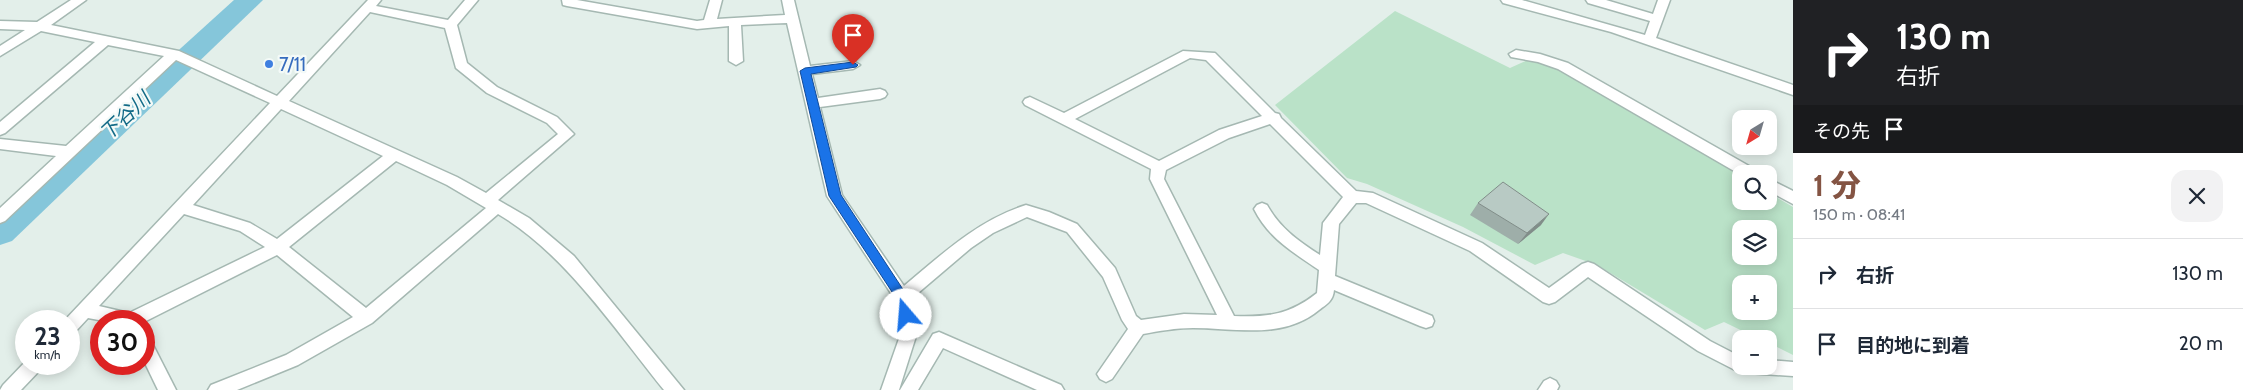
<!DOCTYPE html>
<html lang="ja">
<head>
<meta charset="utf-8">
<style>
	:root { --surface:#fff; --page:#f2f2f3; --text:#1f2937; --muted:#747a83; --line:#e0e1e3; --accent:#845443 }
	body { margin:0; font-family:Cabin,"Noto Sans JP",sans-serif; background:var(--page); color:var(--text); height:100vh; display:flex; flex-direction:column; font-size:19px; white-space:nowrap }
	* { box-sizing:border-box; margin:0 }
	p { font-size:16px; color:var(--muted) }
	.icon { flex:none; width:28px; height:28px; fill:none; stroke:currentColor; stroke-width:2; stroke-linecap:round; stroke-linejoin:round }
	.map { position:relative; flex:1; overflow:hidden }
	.sheet { display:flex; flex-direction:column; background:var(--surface); width:450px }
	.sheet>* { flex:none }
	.banner { background:#202124; color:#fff; overflow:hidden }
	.needle { width:32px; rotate:217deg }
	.controls { position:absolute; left:1732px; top:110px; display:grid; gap:10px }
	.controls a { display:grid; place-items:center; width:45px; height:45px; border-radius:10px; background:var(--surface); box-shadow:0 2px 12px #0003; font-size:25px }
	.speed { position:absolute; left:15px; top:310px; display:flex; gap:10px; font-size:25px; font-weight:700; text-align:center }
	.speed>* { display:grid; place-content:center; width:65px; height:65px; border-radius:50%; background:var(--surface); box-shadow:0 2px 12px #0003; line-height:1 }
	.speed small { font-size:12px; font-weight:400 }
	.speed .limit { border:8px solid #d22; background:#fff; color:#111 }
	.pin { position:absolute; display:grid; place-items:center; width:42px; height:42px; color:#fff; margin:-51px -21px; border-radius:50% 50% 50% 0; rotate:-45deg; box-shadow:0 0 5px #0007 }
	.pin .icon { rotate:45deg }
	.me { position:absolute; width:55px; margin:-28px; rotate:342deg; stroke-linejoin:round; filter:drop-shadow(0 0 4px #0008) }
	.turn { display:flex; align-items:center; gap:18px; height:105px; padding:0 20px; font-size:22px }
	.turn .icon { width:65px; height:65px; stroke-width:2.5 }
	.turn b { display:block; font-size:35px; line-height:42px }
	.then { display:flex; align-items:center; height:48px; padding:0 20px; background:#0003; gap:10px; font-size:19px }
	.round { display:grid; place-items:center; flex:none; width:52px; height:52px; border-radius:15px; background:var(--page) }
	.summary { display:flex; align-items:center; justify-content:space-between; height:85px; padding:0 20px }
	h1 { font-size:30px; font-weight:800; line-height:38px; color:var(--accent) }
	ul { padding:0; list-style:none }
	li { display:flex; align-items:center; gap:15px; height:70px; padding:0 20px; border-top:1px solid var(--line) }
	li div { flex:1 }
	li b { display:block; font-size:19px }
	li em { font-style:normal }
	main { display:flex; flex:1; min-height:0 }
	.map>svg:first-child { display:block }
	.green { fill:#bae2c8; fill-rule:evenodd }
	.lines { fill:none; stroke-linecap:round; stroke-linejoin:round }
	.river { fill:#85c6da; fill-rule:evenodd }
	.minor-casing { stroke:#a5b8b2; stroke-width:3 }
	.minor { fill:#fff; fill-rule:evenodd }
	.wall { fill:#9eaea9 }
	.shaded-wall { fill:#818d89 }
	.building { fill:#b8cac4; stroke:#818d89 }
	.route { fill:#1a73e8; stroke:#114b97 }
	.shop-dot { fill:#3f7fe0; stroke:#f4faf8; stroke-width:2 }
	.labels { text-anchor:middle; stroke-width:4.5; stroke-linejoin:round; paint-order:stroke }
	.shop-label { font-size:19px; fill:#366cbe; stroke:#f4faf8; text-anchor:start }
	.water-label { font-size:20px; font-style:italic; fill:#126a87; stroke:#f4faf8 }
</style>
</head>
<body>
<main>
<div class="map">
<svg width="1793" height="390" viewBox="0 0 1793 390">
	<rect width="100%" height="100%" fill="#e3efea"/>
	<path class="green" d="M1395,11L1510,68L1530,59L1556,66L1741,176V201H1769V193L1793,207V355L1769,343V339H1759L1724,322L1705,330L1597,265L1563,253L1535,265L1463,227L1367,184L1347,178L1275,105ZM1741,229H1769V256H1741ZM1741,284H1769V311H1741Z"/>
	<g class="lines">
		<polygon class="river" points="234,0 263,0 12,241 0,245 0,212"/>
		<g class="minor-casing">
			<g id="minor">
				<path d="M71,0H86L51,25L179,51L277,96L368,0H381L376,6L448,20L465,0H478L457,25L467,63L497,87L557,117L574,134L498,200L529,218L574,256L684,390H664C616,331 565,253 498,214L372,323L298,365L237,390H208L211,385L286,355L353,317L277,255L144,322L104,321L88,318L75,332L69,334V321H64L270,103L176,60L5,221L0,223V208L56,156L0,149V139L66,146L164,56L108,45L5,133L0,135V122L95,42L41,31L0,56V46L25,30L0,29V21L37,22ZM370,12L445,28L456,68L487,93L547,123L558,134L486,193L457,177L289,101ZM281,109L383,156L277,239L250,223L193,205ZM396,161L447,185L486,208L366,308L289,247ZM184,214L240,231L265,247L129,313L99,306Z"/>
				<path d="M562,0H577L697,21L704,20L710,0H722L717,19L785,15L782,0H794L810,66L853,61L860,65L853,69L812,74L818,98L880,89L885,91L887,94L885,97L880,99L820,107L842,195L904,286C941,255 978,220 1026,205L1049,212L1077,224L1115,268L1136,316L1141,320L1184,314L1217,315L1150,179L1151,169L1025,105L1023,102L1025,99L1030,97L1064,113L1183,51L1215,53L1275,113L1279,114L1281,118L1356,191L1373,193L1482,243L1549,288L1582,264L1588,262L1594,264L1710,341L1741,357V366H1769V360L1793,362V376L1748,373L1735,370L1698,351L1588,277L1555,302L1549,304L1543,302L1470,251L1366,203H1356L1339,224L1335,276L1432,316L1434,321L1432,326L1426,328L1420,326L1334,290C1333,301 1327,304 1319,310C1283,340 1235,328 1193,328C1176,328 1159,331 1143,334L1112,379L1106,382L1100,379L1097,374L1128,329L1122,320L1103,277L1067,232L1027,217L993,233L971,248L911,299L917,333L899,390H881L901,333L894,298L827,196L787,23L741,25L743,61L736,65L729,61V26L697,29L567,6L563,5ZM1190,58L1206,60L1262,116L1219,130L1159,161L1075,119ZM1270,124L1343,197L1323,223L1320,255C1298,241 1280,228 1267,205L1262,203L1257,205L1254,209C1269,239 1293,252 1319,270L1317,293C1289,315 1269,317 1234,316L1164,179L1166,170L1229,138Z"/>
				<polygon points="1501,0 1522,0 1645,35 1650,21 1588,3 1586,0 1606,0 1653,14 1658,0 1670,0 1656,38 1793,85 1793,95 1611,32 1503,3"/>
				<polygon points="1516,50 1540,54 1568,63 1756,170 1758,174 1741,175 1558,69 1538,62 1511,57 1509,54"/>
				<polygon points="1769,179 1793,191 1793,204 1769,191"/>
				<polygon points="939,332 1061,385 1064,390 1037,390 943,348 918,390 900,390 933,334"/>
				<polygon points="144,337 150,339 176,390 158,390 144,361"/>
				<polygon points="26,361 26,364 44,364 41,369 21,390 0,390 3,385"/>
				<polygon points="1550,378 1556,381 1559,386 1557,390 1538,390 1544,381"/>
			</g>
		</g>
		<use href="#minor" class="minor"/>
	</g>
	<polygon class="wall" points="1478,203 1541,225 1518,244 1470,215"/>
	<polygon class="shaded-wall" points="1549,214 1541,225 1518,244 1527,233"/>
	<polygon class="building" points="1503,182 1549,214 1527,233 1478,203"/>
	<polygon class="route" points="853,62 858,65 856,67 811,74 841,195 906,294 912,315 910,319 901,319 896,298 829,196 800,71 805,68"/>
	<circle class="shop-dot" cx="269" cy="64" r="5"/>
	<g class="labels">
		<g class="shop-label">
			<text x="279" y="71">7/11</text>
		</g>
		<g class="water-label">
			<text transform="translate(125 116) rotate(-43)" y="7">下谷川</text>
		</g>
	</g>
</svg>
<div class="controls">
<a><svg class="needle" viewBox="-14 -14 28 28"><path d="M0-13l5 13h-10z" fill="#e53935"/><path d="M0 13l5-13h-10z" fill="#747a83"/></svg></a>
<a><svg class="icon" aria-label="search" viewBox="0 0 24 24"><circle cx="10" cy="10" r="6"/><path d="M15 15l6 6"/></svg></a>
<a><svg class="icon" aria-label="layers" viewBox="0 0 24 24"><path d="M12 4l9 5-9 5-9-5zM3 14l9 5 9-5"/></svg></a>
<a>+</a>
<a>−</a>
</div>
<div class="speed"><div>23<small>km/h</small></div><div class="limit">30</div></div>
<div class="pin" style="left:853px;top:65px;background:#d93025"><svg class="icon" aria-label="arrive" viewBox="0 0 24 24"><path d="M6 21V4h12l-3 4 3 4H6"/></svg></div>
<svg class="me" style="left:906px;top:315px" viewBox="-20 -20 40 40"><circle r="19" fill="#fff"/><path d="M0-13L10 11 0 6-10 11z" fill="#1a73e8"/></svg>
</div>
<section class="sheet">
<div class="banner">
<div class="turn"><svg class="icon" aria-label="right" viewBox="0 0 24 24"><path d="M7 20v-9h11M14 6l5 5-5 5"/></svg><div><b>130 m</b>右折</div></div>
<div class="then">その先<svg class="icon" aria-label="arrive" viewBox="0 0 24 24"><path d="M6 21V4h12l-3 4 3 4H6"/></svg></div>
</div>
<div class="summary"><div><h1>1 分</h1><p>150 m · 08:41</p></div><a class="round"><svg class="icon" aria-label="close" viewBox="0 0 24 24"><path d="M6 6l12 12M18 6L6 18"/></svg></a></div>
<ul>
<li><svg class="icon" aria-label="right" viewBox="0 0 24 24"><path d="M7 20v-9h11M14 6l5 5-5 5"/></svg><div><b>右折</b></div><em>130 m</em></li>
<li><svg class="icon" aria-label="arrive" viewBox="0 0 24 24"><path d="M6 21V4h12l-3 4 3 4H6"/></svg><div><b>目的地に到着</b></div><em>20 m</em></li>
</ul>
</section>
</main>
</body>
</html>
